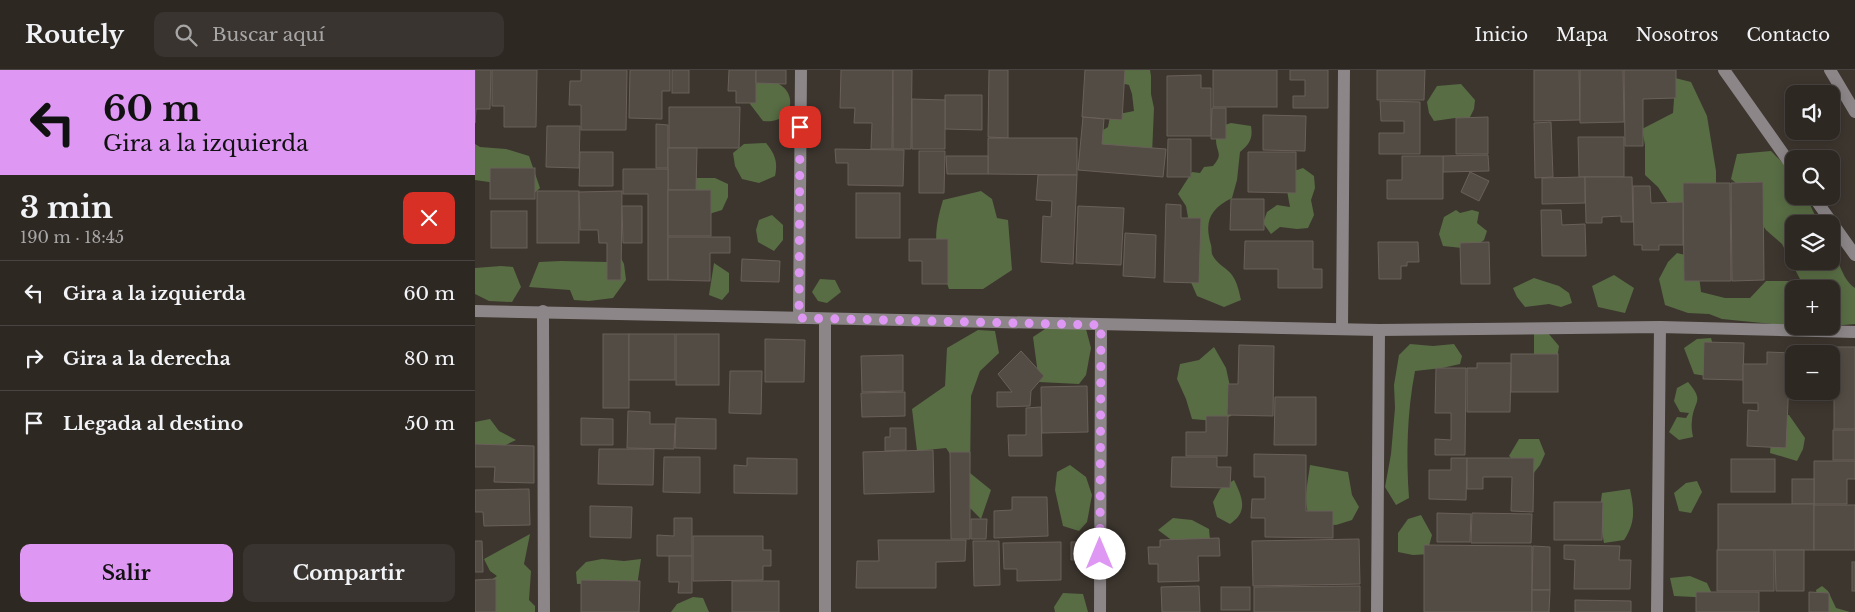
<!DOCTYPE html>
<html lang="es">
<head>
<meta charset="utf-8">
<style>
	:root { --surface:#2e2823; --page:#3a3430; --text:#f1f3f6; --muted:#a7a6a6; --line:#494441; --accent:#de98f3 }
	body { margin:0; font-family:"Libre Baskerville",serif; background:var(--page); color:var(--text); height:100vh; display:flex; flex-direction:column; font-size:19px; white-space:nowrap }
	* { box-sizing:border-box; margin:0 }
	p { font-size:16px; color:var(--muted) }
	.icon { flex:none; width:28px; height:28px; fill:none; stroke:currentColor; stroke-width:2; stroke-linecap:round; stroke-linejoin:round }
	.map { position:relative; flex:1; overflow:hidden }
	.drawer { display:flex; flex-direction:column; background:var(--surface); width:475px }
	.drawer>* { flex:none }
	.hud { background:#de98f3; color:#111; overflow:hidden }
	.fabs { position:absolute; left:1310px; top:15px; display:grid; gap:10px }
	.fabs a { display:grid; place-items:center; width:55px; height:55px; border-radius:10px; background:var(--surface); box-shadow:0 2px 12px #0003,0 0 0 1px var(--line); font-size:25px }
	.pin { position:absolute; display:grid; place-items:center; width:42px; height:42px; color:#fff; margin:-21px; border-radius:10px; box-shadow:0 2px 8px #0006 }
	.me { position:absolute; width:55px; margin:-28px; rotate:0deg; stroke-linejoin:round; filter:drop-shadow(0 0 4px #0008) }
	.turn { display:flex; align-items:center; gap:18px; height:105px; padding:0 20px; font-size:22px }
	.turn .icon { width:65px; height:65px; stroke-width:2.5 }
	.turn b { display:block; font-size:35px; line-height:42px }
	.round { display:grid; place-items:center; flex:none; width:52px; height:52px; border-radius:10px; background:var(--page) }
	.overview { display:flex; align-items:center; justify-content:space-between; height:85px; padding:0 20px }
	h1 { font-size:30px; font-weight:800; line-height:38px }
	.action { display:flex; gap:10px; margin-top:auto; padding:10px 20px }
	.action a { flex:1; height:58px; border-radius:10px; background:var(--accent); color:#111; font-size:20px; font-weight:800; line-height:58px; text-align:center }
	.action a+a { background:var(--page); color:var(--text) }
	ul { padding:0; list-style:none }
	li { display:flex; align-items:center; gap:15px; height:65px; padding:0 20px; border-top:1px solid var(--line) }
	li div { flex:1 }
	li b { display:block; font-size:19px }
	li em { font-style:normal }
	header { display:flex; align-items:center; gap:30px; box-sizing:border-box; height:70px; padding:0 25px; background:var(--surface); border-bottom:1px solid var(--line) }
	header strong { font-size:24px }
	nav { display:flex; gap:28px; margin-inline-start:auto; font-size:18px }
	.search { width:350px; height:45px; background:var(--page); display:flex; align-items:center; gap:12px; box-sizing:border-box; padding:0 18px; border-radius:10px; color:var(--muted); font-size:19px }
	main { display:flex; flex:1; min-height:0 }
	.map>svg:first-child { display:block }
	.forest { fill:#586d44 }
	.building { fill:#534c44; stroke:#696159 }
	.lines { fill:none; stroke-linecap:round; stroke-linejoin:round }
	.minor { stroke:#8c8688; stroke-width:12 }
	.route { stroke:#de98f3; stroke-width:9; stroke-dasharray:0 16.2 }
</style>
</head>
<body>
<header>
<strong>Routely</strong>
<div class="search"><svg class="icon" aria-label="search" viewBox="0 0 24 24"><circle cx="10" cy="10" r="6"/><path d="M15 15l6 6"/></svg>Buscar aquí</div>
<nav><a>Inicio</a><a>Mapa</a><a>Nosotros</a><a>Contacto</a></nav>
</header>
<main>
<section class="drawer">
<div class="hud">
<div class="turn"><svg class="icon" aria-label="left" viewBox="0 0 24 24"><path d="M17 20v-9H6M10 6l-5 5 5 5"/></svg><div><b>60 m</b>Gira a la izquierda</div></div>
</div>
<div class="overview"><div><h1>3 min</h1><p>190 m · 18:45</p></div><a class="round" style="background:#d93025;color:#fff"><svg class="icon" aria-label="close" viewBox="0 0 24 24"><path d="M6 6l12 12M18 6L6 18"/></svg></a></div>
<ul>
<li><svg class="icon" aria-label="left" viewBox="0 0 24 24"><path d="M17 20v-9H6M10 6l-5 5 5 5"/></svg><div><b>Gira a la izquierda</b></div><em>60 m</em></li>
<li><svg class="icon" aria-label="right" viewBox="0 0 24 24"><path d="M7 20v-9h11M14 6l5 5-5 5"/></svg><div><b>Gira a la derecha</b></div><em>80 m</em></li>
<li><svg class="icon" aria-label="arrive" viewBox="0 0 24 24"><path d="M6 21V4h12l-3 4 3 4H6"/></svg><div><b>Llegada al destino</b></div><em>50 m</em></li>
</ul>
<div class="action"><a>Salir</a><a>Compartir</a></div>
</section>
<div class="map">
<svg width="1380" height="542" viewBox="0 0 1380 542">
	<rect width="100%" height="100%" fill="#3d362f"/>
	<g class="forest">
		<polygon points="632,0 675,0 676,6 676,24 679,38 677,84 629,85 625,62 633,57 636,41 649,43 659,41 657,24 654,15 646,13"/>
		<polygon points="1196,7 1216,12 1232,46 1241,101 1241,118 1216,158 1195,136 1183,117 1170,105 1170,75 1167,59 1198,43 1199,29"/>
		<path d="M283,10C289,11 297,11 302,13C324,23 318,55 288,51L275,34L278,20Z"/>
		<polygon points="986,14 1000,30 999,39 994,49 980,48 959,51 954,43 952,32 962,16"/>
		<path d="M756,53L776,56C778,68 775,74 765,82L762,110L757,128C735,139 729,151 736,175C737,178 736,183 738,186C742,194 752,198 757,205C762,212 764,221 766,230L749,237L722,226L715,210L720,186L711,136L703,124L717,102L725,103L729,97L738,96C749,83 741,83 741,69C741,65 742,60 743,57Z"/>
		<path d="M291,73C300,84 303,92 300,106L284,113L267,109L260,96L258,83L269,74Z"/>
		<polygon points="0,74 5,77 31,79 54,86 65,118 54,128 21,113 0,110"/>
		<path d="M1296,81C1314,100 1319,99 1319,126H1331L1344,154H1319V191H1356V181C1367,194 1366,208 1380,218V254L1356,256V219H1319V256L1247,249L1234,244L1213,243L1190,235L1184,209L1193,192L1202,183L1222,188L1226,222L1250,228H1275L1291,211H1326L1307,174L1291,160L1281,146L1274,123L1256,109L1262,84Z"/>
		<polygon points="828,98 839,106 840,118 836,130 839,145 833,158 822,159 805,157 796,164 788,153 792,142 802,135 815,137 811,115 813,103"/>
		<polygon points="218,108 240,108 253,114 253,127 247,140 234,144 213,117"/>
		<path d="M506,121L517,129L522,148L533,150L537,200L508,219H474C461,181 456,170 468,130Z"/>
		<polygon points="981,140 985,143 997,140 1004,142 1002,153 1012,161 1009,170 997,179 968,176 964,164 969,147"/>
		<polygon points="297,145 308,155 308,170 299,181 283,172 281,160 284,150"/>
		<polygon points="140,176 149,194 151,210 138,228 114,231 99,230 95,220 54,217 64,192 86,191 132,192"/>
		<polygon points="239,193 254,203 254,222 247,230 234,225"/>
		<polygon points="26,196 38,197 46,217 37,232 14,231 0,224 0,198"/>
		<polygon points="1139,205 1159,218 1150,243 1123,237 1117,216"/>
		<polygon points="1059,208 1084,216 1094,223 1097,233 1086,237 1074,234 1050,237 1042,227 1038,218"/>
		<polygon points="345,209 360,210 366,222 352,233 343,231 337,222"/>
		<polygon points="595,247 611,259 616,278 611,305 604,314 564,312 558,267 576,255"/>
		<polygon points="503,260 520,261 524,283 505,301 496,326 495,403 516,420 506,449 485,428 482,394 471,378 442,381 437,339 470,316 472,278"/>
		<polygon points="1059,263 1073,263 1084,276 1082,289 1059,285"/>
		<polygon points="1236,268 1241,285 1231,306 1219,304 1209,278 1222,269"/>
		<path d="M935,274L958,276L979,274L987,286L985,294L967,298L940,301C932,342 931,386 934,428L921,435L910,417L916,384L920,338L919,315L924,285Z"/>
		<polygon points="739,277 751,298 756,321 763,333 756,346 740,351 717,349 711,329 702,309 705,294 724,290"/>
		<path d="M1213,312C1230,332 1219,330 1217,350C1216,356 1217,362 1218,367L1204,370L1194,362L1202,347L1211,348L1214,343L1205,342L1199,331L1202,318Z"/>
		<polygon points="1314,345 1330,368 1328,379 1322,391 1295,383 1298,346"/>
		<polygon points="15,349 24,361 41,370 16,382 0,382 0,352"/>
		<polygon points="1044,369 1064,369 1070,384 1065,395 1058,404 1046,397 1034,386"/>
		<polygon points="595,395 611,407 617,425 612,452 604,461 588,456 580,420 582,402"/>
		<path d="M835,395L873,402L877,425L884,437L877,450L861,455L838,453C826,438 833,412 835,395Z"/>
		<path d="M759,410C767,427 774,441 755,454L742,447L738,432L745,419Z"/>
		<polygon points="1222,411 1227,422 1216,443 1204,441 1199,423 1211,413"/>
		<path d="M1155,419C1159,439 1161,452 1149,470L1129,473L1124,445L1127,423Z"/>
		<polygon points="946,445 957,465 954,476 955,484 938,485 923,482 923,463 933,449"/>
		<polygon points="698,448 717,450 734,459 735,470 706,477 683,460"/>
		<polygon points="55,464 49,494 56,501 54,530 60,536 60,542 6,542 12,513 22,506 15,501 9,489"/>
		<polygon points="127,489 149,491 166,489 162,516 126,513 102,514 101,502 111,492"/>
		<polygon points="1215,506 1232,513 1239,528 1199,526 1195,508"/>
		<polygon points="1347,516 1353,521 1361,538 1375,542 1346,542 1341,520"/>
		<polygon points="588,523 608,524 613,542 580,542 579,537"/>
		<polygon points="218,527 228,528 234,542 196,542 202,534"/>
	</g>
	<g class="building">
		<polygon points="0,0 16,0 15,39 1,39 0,53"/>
		<polygon points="17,0 62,0 61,57 29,57 29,36 17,36"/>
		<polygon points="106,0 152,0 151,60 106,60 106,35 94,35 95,11 106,11"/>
		<polygon points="155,0 195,0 195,21 187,21 187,49 154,48"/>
		<rect x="197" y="0" width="17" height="23"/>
		<polygon points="254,0 281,0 281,33 261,33 261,21 253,21"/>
		<polygon points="281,0 311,0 311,14 281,13"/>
		<polygon points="366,0 418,0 417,79 396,79 397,53 379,53 380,38 365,38"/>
		<polygon points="418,0 437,0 436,79 418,79"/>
		<polygon points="514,0 533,0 533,68 513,67"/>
		<polygon points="610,0 650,0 647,50 607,47"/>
		<rect x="738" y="0" width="64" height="37"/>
		<polygon points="815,0 853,0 853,38 818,38 818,26 830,26 830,10 815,10"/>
		<polygon points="902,0 950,0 949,30 902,30"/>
		<polygon points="1059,0 1104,0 1105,50 1059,51"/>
		<polygon points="1105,0 1148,0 1149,52 1105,53"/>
		<polygon points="1149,0 1201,0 1201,28 1168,29 1168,76 1150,76"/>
		<polygon points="726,5 726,18 736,18 736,66 692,66 692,6"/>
		<polygon points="470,25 507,25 507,60 470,59"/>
		<polygon points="437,29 470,30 470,79 437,79"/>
		<polygon points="905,31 945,32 945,84 904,84 904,63 929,63 929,51 906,51"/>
		<polygon points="194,37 265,37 264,78 194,78"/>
		<polygon points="737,38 751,38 751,69 736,69"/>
		<polygon points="788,45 831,46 830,81 788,80"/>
		<polygon points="608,47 629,49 627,74 691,79 688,107 603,100"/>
		<polygon points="1013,47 1013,84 981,84 981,48"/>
		<polygon points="1076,52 1078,107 1060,108 1059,53"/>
		<polygon points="181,54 193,55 193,98 181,98"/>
		<polygon points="72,56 105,56 104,98 71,97"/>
		<polygon points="1103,67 1149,67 1149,107 1104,107"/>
		<polygon points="513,68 602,68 602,105 513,104"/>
		<polygon points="693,69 716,69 716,107 692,107"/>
		<polygon points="193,78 222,78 221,120 193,120"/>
		<polygon points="360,79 429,80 428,116 373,115 373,93 361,93"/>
		<polygon points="444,81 470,81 469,123 444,123"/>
		<polygon points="105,82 138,82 138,116 104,116"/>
		<polygon points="773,82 821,82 821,123 773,122"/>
		<polygon points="1013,85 1014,101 968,102 968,86"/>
		<polygon points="471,86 513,86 513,104 472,104"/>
		<polygon points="927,86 968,86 968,129 912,129 912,110 927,110"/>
		<rect x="15" y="98" width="45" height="31"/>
		<polygon points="148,99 193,99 193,210 173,210 173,124 148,124"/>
		<polygon points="995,102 1014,111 1004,131 986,122"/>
		<polygon points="563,105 602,105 598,194 566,192 568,146 576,147 577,131 561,130"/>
		<polygon points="1110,107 1110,133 1067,134 1067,108"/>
		<polygon points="1110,107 1157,107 1158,152 1146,152 1146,146 1127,147 1127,153 1111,153"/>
		<polygon points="1288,112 1289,210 1257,211 1256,113"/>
		<polygon points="1208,113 1255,113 1256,211 1209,211"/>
		<polygon points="1158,116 1175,116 1176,133 1208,132 1208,175 1184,175 1184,180 1167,180 1167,175 1159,175"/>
		<rect x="193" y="120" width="43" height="46"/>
		<rect x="62" y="121" width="42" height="52"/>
		<polygon points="147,121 146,210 132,210 132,173 124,173 123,160 105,160 104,122"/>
		<rect x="381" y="123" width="44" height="45"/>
		<polygon points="756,129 789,129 789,160 755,160"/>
		<polygon points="691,134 706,135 706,148 726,148 724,213 689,212"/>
		<polygon points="147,136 167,136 167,173 148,173"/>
		<polygon points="603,136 649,138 646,195 601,193"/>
		<polygon points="1066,140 1086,140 1087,155 1110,154 1111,186 1067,186"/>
		<rect x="16" y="141" width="36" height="37"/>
		<polygon points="650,163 681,165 680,208 648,206"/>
		<polygon points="193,167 255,167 255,183 235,183 235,211 193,210"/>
		<polygon points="434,169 473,169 473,214 447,214 447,191 434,191"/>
		<polygon points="770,171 838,171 838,199 847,199 847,218 803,218 803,199 769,199"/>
		<polygon points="903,172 943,172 944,192 932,192 932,196 926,196 926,209 904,209"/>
		<polygon points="1014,172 1015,214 986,214 985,173"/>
		<polygon points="267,189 305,191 304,212 266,211"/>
		<rect x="128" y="264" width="26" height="74"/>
		<rect x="154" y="264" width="46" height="46"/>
		<rect x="201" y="264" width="43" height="51"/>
		<polygon points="290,269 330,270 329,312 290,312"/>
		<polygon points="1229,272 1269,273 1268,310 1228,309"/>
		<polygon points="764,275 799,276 798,346 752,345 753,314 763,314"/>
		<rect x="1359" y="277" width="21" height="82"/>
		<polygon points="546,281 569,306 556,321 555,336 522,337 522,322 537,322 523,304"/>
		<polygon points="1292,282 1317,283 1316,309 1314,309 1311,378 1272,376 1273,340 1283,341 1283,333 1268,333 1268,294 1292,294"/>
		<rect x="1036" y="284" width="47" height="38"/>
		<polygon points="428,285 428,321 387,322 386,286"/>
		<polygon points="1002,293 1036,293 1035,342 992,342 992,298 1002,298"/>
		<polygon points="961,298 991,298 990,385 960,385 960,369 976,370 976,343 960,343"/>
		<polygon points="255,301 287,301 286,344 254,343"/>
		<polygon points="612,316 613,362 567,363 566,317"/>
		<polygon points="430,322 430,346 387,347 386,323"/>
		<polygon points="800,327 841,327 841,375 799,375"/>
		<polygon points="566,337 567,386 534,386 533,365 551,365 551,338"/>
		<polygon points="153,341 175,342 175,354 200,354 199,379 152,378"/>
		<polygon points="731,346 753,346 752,386 711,386 711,362 731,362"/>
		<polygon points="106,348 138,349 138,375 106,375"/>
		<polygon points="201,348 241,349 241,379 200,378"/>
		<polygon points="415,358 431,358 431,380 410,381 410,367 415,367"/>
		<rect x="1358" y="360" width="22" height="30"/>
		<polygon points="0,374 59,376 59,413 19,412 20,397 0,397"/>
		<polygon points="124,379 179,379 178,415 123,414"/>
		<polygon points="458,380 459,422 389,424 388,382"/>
		<polygon points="475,382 495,382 495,469 476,469"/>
		<polygon points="779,384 831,385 831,441 858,441 858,468 790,467 790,448 776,448 777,429 790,429 790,407 779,407"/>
		<polygon points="189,387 225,387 225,423 188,422"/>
		<polygon points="697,387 742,387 742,397 756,397 755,418 696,417"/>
		<polygon points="272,388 322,389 322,424 259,423 259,395 272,396"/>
		<polygon points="976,388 992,388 991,430 954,429 954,400 976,400"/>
		<polygon points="992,388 1059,388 1058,442 1036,441 1037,407 1008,407 1008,419 992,419"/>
		<rect x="1256" y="389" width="44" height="33"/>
		<polygon points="1339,391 1380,391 1380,409 1372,409 1372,434 1339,434"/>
		<rect x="1317" y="409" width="22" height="25"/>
		<polygon points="54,419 55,455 9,456 8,442 0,442 0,420"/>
		<polygon points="537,427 572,427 573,466 519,468 519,441 537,440"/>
		<polygon points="1079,432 1128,432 1127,470 1079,470"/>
		<rect x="1243" y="434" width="96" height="46"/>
		<rect x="1339" y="435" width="41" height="45"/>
		<polygon points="115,436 157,437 156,468 115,467"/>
		<polygon points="962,443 996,444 995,472 962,472"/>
		<polygon points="997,443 1057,444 1056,473 996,473"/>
		<polygon points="199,448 217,448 217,486 182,486 182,465 199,466"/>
		<polygon points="496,449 512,449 511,469 496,469"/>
		<polygon points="218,466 288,466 288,480 296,480 296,496 288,496 288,510 218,511"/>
		<polygon points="744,468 745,486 723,486 724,511 683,512 683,494 674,494 673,477 685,477 685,470"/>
		<polygon points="884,469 885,514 778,516 777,471"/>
		<polygon points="403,470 491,470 490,491 461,492 461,518 381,518 382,491 404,491"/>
		<polygon points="0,471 7,471 8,502 0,502"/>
		<polygon points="498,471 524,471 525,515 499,516"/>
		<polygon points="586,472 586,510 542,511 542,499 529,499 528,473"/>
		<polygon points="596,472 607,472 608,490 596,490"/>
		<polygon points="949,475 1057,476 1057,542 949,542"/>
		<polygon points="1089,475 1145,476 1144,490 1156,490 1155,519 1099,519 1100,490 1089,489"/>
		<polygon points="1058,476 1075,477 1075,520 1057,520"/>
		<rect x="1242" y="480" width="57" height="41"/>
		<polygon points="1300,480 1329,480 1329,521 1301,521"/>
		<polygon points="194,486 217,486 217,523 203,523 204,512 194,512"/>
		<rect x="1377" y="492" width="3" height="29"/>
		<polygon points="21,509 21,542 0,542 0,510"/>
		<polygon points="106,510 165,511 164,542 106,542"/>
		<rect x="257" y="511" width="47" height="31"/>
		<polygon points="724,516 725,542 687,542 686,517"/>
		<polygon points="885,516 885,542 779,542 779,517"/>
		<rect x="746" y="517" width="29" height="23"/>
		<polygon points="1057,520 1075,520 1074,542 1057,542"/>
		<rect x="1221" y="522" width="63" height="20"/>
		<polygon points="1334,522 1354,523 1354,542 1334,542"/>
		<polygon points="1100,530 1156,531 1156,542 1100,542"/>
	</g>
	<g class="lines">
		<g class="minor">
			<polyline points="1249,0 1319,99"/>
			<polyline points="1355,0 1380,42"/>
			<polyline points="1338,126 1380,185"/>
			<polyline points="0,241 904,260 1185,257 1380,262"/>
			<polyline points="68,241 69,542"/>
			<polyline points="324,248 326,0"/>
			<polyline points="867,259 869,0"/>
			<polyline points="350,542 350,249"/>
			<polyline points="625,542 626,255"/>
			<polyline points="902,542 904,260"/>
			<polyline points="1182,542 1185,257"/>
		</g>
	</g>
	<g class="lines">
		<polyline class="route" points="325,57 324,248 626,255 625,484"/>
	</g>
</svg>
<div class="fabs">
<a><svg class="icon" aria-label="sound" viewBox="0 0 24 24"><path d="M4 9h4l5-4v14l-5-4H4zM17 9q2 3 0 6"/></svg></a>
<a><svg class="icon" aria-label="search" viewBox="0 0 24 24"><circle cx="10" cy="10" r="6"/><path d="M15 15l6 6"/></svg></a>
<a><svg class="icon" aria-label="layers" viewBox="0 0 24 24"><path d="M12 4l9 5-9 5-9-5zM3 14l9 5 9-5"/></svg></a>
<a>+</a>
<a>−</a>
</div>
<div class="pin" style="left:325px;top:57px;background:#d93025"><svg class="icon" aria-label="arrive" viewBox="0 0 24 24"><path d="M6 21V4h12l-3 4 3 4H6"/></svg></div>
<svg class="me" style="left:625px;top:484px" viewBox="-20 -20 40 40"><circle r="19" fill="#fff"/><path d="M0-13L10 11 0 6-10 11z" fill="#de98f3"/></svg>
</div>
</main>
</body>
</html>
